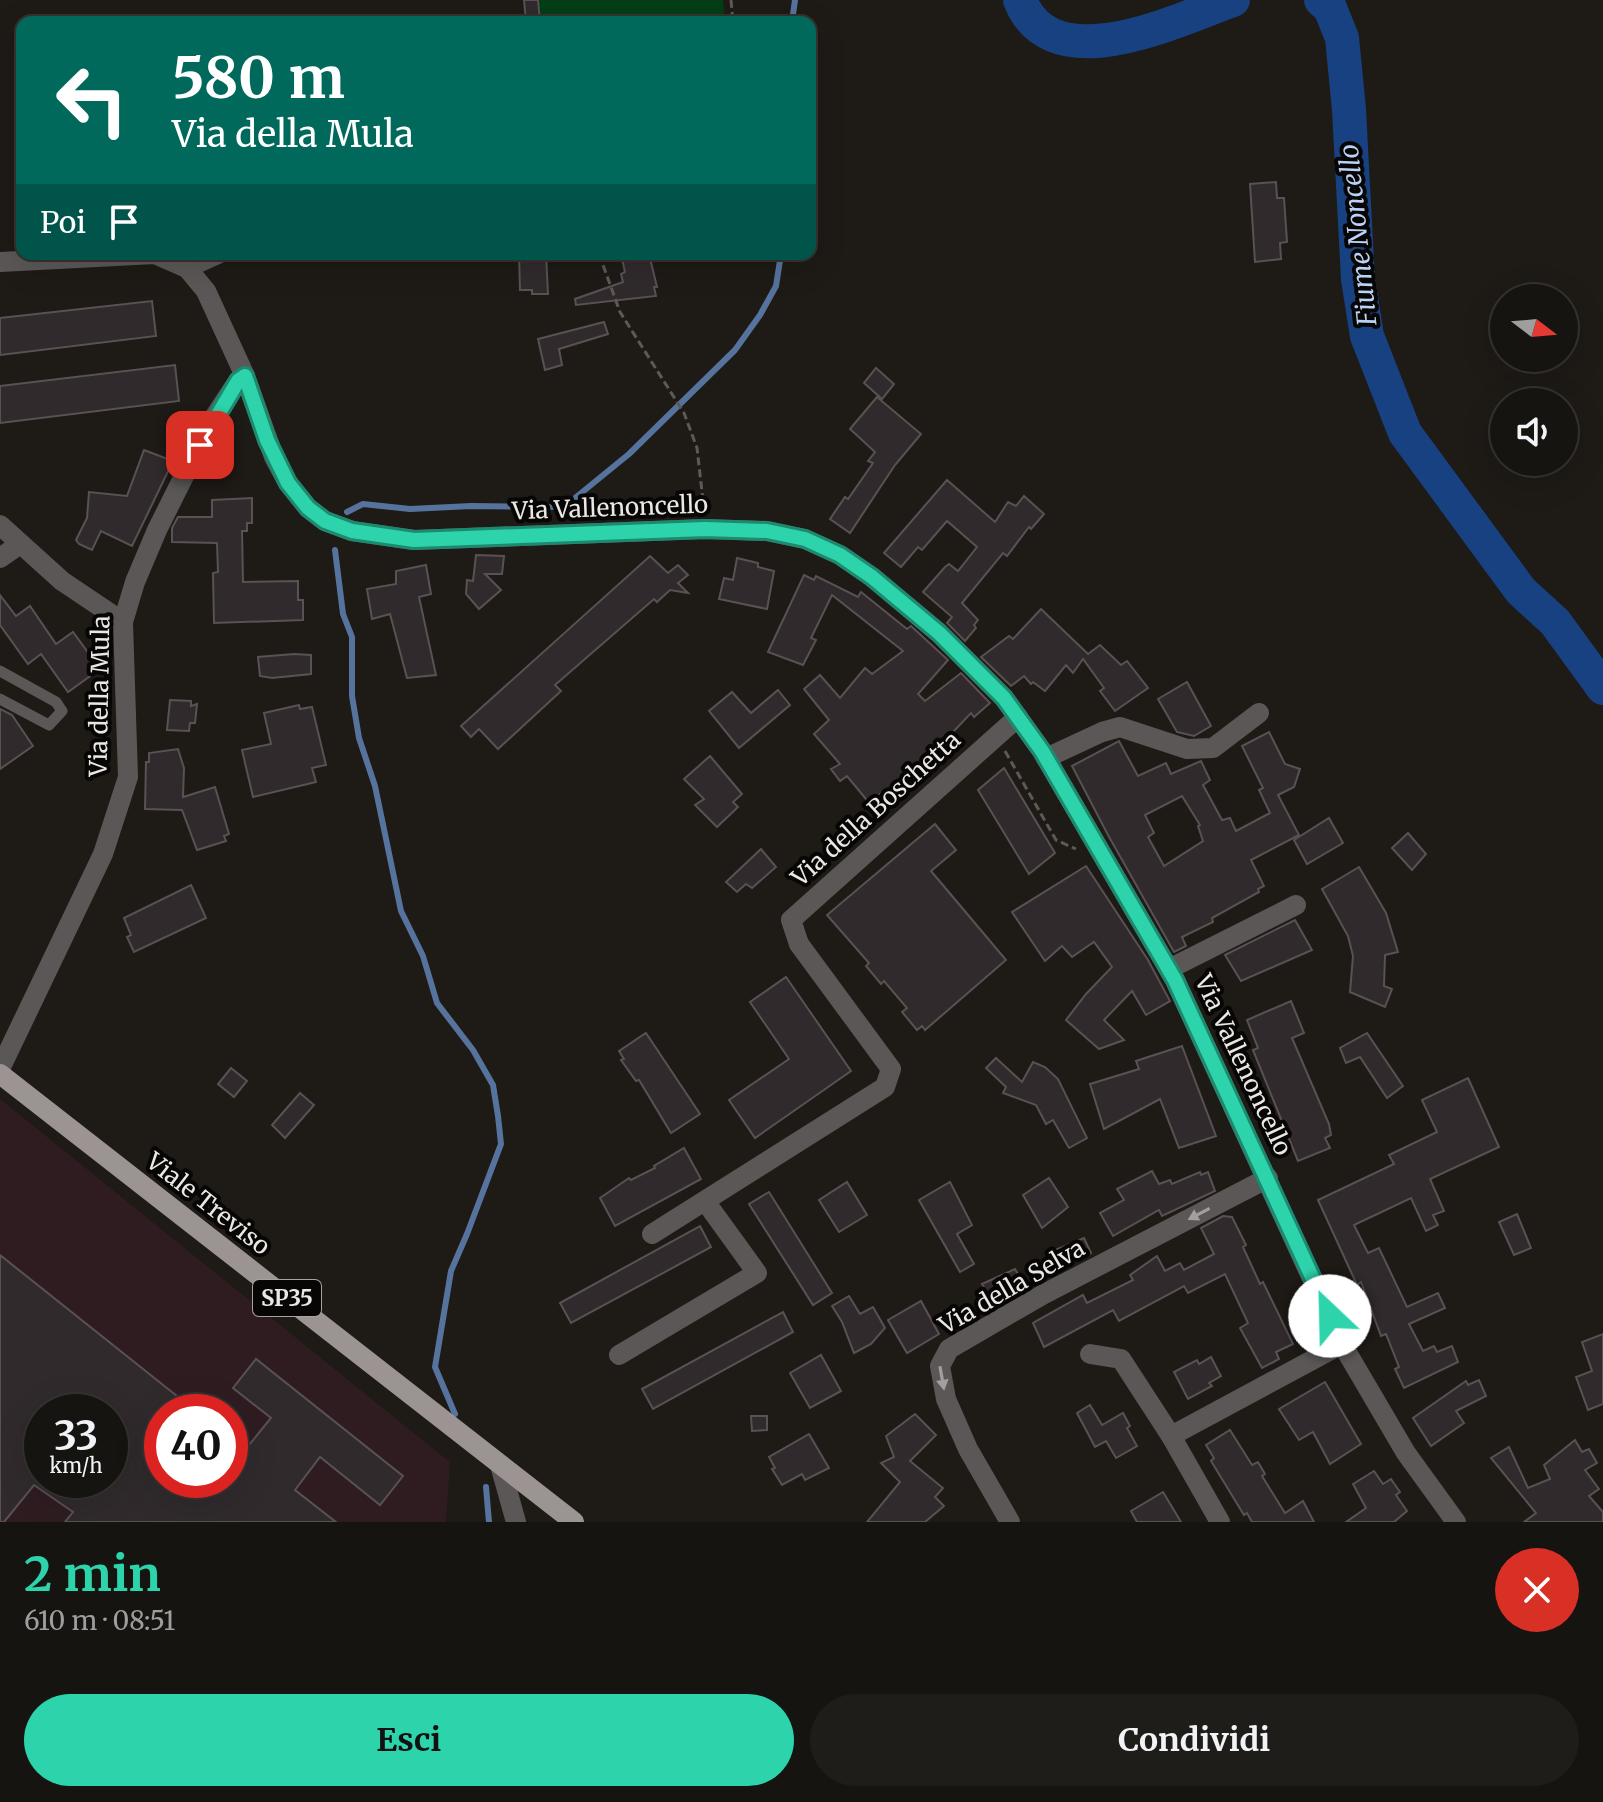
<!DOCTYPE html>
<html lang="it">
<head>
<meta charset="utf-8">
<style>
	:root { --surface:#161410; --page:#1f1d19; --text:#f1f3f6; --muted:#9e9e9f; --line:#353330; --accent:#2dd4ab }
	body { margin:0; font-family:Merriweather,serif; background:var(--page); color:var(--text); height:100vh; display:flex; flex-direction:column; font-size:30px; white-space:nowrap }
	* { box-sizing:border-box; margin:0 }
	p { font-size:26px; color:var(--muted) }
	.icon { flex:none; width:44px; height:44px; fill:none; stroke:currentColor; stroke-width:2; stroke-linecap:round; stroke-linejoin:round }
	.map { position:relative; height:1522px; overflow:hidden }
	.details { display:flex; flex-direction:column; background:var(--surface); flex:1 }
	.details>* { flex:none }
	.guide { position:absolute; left:16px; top:16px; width:800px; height:244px; border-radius:16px; box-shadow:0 8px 32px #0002,0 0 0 2px var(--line); background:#00695c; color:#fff; overflow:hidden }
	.needle { width:52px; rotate:106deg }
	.controls { position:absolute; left:1490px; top:284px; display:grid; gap:16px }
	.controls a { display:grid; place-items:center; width:88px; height:88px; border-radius:50%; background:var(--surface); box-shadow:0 8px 32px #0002,0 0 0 2px var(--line); font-size:40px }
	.speed { position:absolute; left:24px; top:1394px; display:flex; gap:16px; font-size:40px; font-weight:700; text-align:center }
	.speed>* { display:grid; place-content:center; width:104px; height:104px; border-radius:50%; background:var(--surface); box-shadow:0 8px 32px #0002,0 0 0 2px var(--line); line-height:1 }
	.speed small { font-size:20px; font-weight:400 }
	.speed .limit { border:12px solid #d22; background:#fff; color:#111 }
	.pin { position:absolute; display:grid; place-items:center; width:68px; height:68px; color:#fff; margin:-34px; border-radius:16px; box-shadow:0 4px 12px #0006 }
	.me { position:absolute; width:88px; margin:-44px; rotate:336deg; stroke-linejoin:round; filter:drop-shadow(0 0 6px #0008) }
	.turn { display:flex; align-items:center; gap:28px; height:168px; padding:0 24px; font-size:36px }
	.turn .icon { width:104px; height:104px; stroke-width:2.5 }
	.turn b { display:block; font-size:56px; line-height:68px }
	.then { display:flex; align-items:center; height:76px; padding:0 24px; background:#0003; gap:16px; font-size:30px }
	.round { display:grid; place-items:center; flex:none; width:84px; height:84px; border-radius:42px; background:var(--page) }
	.headline { display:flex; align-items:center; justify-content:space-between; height:136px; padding:0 24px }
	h1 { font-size:48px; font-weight:700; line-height:60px; color:var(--accent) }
	.cta { display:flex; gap:16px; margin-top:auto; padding:16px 24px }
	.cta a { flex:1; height:92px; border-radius:48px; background:var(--accent); color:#111; font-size:32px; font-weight:700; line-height:92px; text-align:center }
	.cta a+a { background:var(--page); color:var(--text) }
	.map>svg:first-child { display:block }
	.industrial { fill:#2e1c21; fill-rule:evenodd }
	.green { fill:#033e17 }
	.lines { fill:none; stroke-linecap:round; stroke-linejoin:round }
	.stream { stroke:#56739e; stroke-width:6 }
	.river { stroke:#174180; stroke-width:34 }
	.building { fill:#302a2c; stroke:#595153; stroke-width:2; fill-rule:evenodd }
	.path { stroke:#5d5956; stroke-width:3; stroke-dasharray:8 4; stroke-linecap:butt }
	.service { stroke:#5b5757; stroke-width:11 }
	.minor { stroke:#5b5757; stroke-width:20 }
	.tertiary { stroke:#5b5757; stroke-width:20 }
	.primary { stroke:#9c9493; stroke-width:20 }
	.oneway { fill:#a29f9e }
	.route-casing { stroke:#1d8a6f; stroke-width:20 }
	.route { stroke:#2dd4ab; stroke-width:14 }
	.labels { text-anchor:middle; stroke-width:8; stroke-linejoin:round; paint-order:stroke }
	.shield { fill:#070604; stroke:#a6a4a1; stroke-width:2 }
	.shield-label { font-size:22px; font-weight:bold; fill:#eae7e4 }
	.street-label { font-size:24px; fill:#eae7e4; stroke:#070604 }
	.water-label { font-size:26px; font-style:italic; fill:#bad2f7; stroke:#070604 }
</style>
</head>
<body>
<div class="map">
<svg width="1603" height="1522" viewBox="0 0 1603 1522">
	<rect width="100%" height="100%" fill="#1e1a16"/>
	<path class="industrial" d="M0,1099L450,1462L446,1522H0ZM42,1412H110V1480H42ZM162,1412H230V1480H162Z"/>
	<polygon class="green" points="524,0 723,0 725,22 526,22"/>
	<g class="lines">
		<g class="stream">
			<polyline points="792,22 795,0"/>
			<polyline points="347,512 363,504 410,509 471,506 564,507 629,454 735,350 760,315 776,286 781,254"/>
			<polyline points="335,550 343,614 352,637 352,696 359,738 375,786 401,911 423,956 437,1003 473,1050 493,1085 498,1116 501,1144 467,1234 451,1271 435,1367 455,1414"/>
			<polyline points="486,1487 489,1522"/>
		</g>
		<g class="river">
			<path d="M1020,0C1052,82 1177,20 1233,0"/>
			<polyline points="1321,0 1330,8 1342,38 1349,110 1358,279 1367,336 1405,433 1521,591 1555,622 1603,688"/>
		</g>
	</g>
	<g class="building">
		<polygon points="524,0 538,0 540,22 526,22"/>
		<polygon points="1276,182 1277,198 1284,198 1287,242 1280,243 1281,259 1255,262 1250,184"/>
		<polygon points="519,254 546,254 548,294 532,294 532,290 520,290"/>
		<polygon points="621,254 649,254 657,287 654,287 656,296 576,305 575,299 623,282 621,274 625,272"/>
		<polygon points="152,301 156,336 0,355 0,318"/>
		<polygon points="604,322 608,334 559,349 562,365 545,370 538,339"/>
		<polygon points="175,365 179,401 0,423 0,386"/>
		<polygon points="876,368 894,384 882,399 864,383"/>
		<polygon points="877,397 921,434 895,465 850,533 830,519 845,497 848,499 873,463 868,461 875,452 850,429"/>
		<polygon points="144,450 173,461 132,546 101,531 92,550 79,544 76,540 87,518 89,492 127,496"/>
		<polygon points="947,480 995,522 1008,502 1016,506 1024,496 1044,514 1031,529 1029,527 1007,556 1003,553 962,603 978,620 974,625 976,628 965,641 947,623 952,617 923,592 945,567 949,564 958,571 977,547 947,521 922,550 918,547 901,567 884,553"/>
		<polygon points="252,498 252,523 247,523 247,531 242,531 243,582 298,581 298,600 303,600 303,620 214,623 213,573 218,572 217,543 172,542 172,528 178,517 212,517 212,500"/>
		<polygon points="476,555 504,556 502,574 485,574 501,590 479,609 466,594 467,580 473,581"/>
		<polygon points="650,556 668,573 678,565 688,575 678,583 688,593 670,590 657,602 654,599 555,685 561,691 498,749 479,729 471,737 461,726"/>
		<polygon points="737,558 758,563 758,567 774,571 767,609 719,599 724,578 733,580"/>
		<polygon points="426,565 431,594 419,597 436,675 407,678 390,614 372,619 367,589 396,584 396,571"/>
		<polygon points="804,575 814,580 816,576 858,597 861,592 907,629 911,626 948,660 918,694 925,701 961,673 990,703 974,717 971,713 952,733 956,739 946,748 885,796 882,792 870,804 847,776 840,781 831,769 840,764 814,734 829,720 804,689 820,675 840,698 865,668 872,674 903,651 832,595 811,638 816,640 803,665 768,652"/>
		<polygon points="0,595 16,616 30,606 56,644 73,632 100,669 68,692 41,654 28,664 0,625"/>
		<polygon points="1041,609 1088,654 1100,645 1121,665 1127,661 1148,688 1115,711 1100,691 1104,688 1083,659 1073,673 1066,665 1045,691 1033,682 1031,684 1024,676 1011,686 981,657 1009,636 1013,639"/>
		<polygon points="294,654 311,655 311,674 272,678 260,676 258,657"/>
		<polygon points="1187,682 1211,726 1194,736 1177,732 1158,699"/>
		<polygon points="778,690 790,705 739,748 709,711 732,692 751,713"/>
		<polygon points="170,700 191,701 191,706 197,704 195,723 190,723 189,731 167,730"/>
		<polygon points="299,705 300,709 312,707 326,765 312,768 316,782 253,797 242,750 271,744 264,713"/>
		<polygon points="0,709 12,715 33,746 0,769"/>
		<path d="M1269,732L1285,764L1300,769L1294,787L1278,795L1299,835L1251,860L1264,886L1258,889L1259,892L1212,918L1213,922L1182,937L1186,946L1174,952L1108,835L1072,766L1119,741L1138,776L1166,763L1171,774L1201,761L1210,780L1203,785L1222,820L1230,818L1236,831L1270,813L1259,790L1263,788L1242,746ZM1182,796L1200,825L1198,826L1203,841L1164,866L1148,837L1154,833L1145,815Z"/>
		<polygon points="178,749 184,768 183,797 215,787 229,834 224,836 226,841 197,850 182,810 145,809 146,762 149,762 149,753"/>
		<polygon points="710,756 742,794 733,802 738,807 717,827 695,805 704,799 684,779"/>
		<polygon points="1004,768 1055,853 1029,874 978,790"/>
		<polygon points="1329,818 1343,843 1307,864 1294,840"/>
		<polygon points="935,824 956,850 931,871 1006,960 925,1030 922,1026 917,1030 902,1012 907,1008 884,981 881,984 866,966 869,963 827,915"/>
		<polygon points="1408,833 1426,854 1412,870 1392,848"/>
		<polygon points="761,849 776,867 752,888 746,884 737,892 726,882"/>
		<polygon points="1086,866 1148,960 1170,1001 1146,1015 1132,991 1104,1020 1124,1040 1099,1049 1066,1020 1086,994 1112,967 1094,942 1072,957 1062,946 1045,961 1012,912"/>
		<polygon points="1359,867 1386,913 1398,952 1385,955 1384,986 1392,989 1385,1007 1350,992 1353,956 1348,936 1322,889"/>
		<polygon points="191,885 206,918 134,952 127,937 131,935 124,918"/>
		<polygon points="1295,920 1312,950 1241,981 1225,955"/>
		<polygon points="786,977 851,1071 755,1138 729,1100 789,1059 750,1002"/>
		<polygon points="1291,1001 1304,1033 1292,1038 1329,1124 1331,1135 1325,1138 1330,1148 1298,1161 1253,1050 1258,1048 1247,1020"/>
		<polygon points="646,1033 700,1114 671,1133 639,1080 636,1081 621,1060 624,1059 619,1051"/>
		<polygon points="1367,1033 1403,1086 1387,1098 1360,1057 1346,1063 1340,1048"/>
		<polygon points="1182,1046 1216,1136 1179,1148 1160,1099 1104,1129 1090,1084 1139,1069 1136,1061"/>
		<polygon points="996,1058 1022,1082 1033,1062 1045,1067 1058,1079 1087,1138 1069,1148 1053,1120 1046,1124 1036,1105 1003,1093 1006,1087 986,1068"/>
		<polygon points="231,1068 247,1081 234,1097 218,1084"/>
		<polygon points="1468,1078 1499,1147 1430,1179 1444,1211 1433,1215 1438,1225 1426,1231 1411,1198 1354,1225 1368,1253 1379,1248 1407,1307 1438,1293 1445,1308 1409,1324 1423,1351 1434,1346 1437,1352 1452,1346 1458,1362 1404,1388 1395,1369 1399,1367 1386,1334 1381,1336 1361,1282 1357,1285 1318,1200 1394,1164 1389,1155 1437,1132 1422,1100"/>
		<polygon points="300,1093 314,1105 285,1138 272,1125"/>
		<polygon points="684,1148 701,1179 615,1226 600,1198 629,1178 631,1180 655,1168 654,1166"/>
		<polygon points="1152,1171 1159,1184 1170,1180 1172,1184 1200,1172 1201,1175 1208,1172 1215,1191 1162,1216 1159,1210 1113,1236 1100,1213 1124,1200 1117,1189"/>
		<polygon points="1049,1178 1068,1207 1042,1228 1023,1195"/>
		<polygon points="847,1182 867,1215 839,1232 819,1200"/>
		<polygon points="950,1182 972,1225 957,1234 974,1264 960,1272 919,1200"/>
		<polygon points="769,1192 832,1293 813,1305 749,1204"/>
		<polygon points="1517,1214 1531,1248 1514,1255 1499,1222"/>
		<polygon points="1223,1216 1232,1217 1246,1245 1243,1247 1260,1284 1263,1282 1293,1344 1276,1352 1279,1359 1262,1368 1240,1328 1248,1323 1225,1274 1188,1293 1184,1286 1119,1321 1113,1310 1044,1347 1033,1323 1083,1295 1087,1303 1133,1280 1130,1275 1157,1256 1165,1271 1180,1263 1184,1270 1214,1254 1201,1228"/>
		<polygon points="700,1226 711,1247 571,1323 560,1303"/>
		<polygon points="1084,1238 1091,1253 1056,1269 1048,1253"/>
		<path d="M0,1255L197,1412H162V1480H230V1438L245,1450L271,1418L233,1388L256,1359L403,1476L380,1505L320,1457L295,1490L336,1522H65L73,1512L34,1485L4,1522H0ZM42,1412H110V1480H42Z"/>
		<polygon points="1015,1269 1022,1281 993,1303 982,1284"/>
		<polygon points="849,1296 860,1314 873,1307 885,1328 871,1344 854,1353 842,1322 832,1306"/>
		<polygon points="921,1301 939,1334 907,1353 888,1320"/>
		<polygon points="783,1312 793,1332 653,1409 642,1389"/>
		<polygon points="1603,1334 1603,1404 1588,1410 1576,1377 1592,1371 1582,1342"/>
		<polygon points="821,1355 841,1391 810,1408 790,1373"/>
		<polygon points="1211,1357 1221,1376 1209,1383 1212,1386 1188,1399 1174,1372 1197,1360 1199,1364"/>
		<polygon points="1479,1380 1486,1396 1456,1411 1464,1423 1431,1446 1413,1418 1466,1381 1468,1385"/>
		<polygon points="1325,1382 1361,1444 1330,1464 1313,1432 1299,1440 1279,1409"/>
		<polygon points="1090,1405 1102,1425 1123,1413 1130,1426 1127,1428 1137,1446 1116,1458 1106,1441 1095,1447 1077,1413"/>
		<polygon points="915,1414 936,1435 910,1461 943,1488 935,1497 944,1506 925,1522 867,1522 900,1482 881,1463 894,1457 886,1436"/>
		<polygon points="751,1416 767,1416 767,1430 752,1431"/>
		<polygon points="1230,1430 1252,1465 1258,1462 1265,1474 1262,1476 1285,1513 1303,1501 1314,1522 1252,1522 1247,1513 1244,1515 1211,1461 1214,1458 1206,1445"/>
		<polygon points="809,1434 829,1468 805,1480 802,1474 782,1485 772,1469 775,1468 769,1457"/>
		<polygon points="1575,1440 1582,1452 1589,1449 1597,1463 1585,1470 1599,1489 1589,1496 1603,1512 1603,1522 1524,1522 1536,1513 1491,1458 1509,1447 1528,1488 1550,1479 1544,1465"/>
		<polygon points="1374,1471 1383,1484 1391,1479 1400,1492 1396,1495 1407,1511 1394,1522 1346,1522 1366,1508 1353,1484"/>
		<polygon points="1163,1492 1181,1522 1137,1522 1131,1511"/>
	</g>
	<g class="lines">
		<g class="path">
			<polyline points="731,0 733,22"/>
			<polyline points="599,254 620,312 684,413 697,448 704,509"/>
			<polyline points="1005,751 1056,840 1076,849"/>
		</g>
		<polyline class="service" points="0,671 56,702 62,711 49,725 0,699"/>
		<g class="minor">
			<polyline points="187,268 218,254"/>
			<polyline points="0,525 62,581 123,622"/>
			<polyline points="0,558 20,544"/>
			<polyline points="1046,758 1102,732 1120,727 1187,749 1213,748 1259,713"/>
			<polyline points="1169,969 1296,905"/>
			<polyline points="0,1069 103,854 128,777 123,622 135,582 157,530 211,422 238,381 245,376"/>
			<polyline points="652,1234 885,1087 891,1069 799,944 791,920 1018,717"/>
			<polyline points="1090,1354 1121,1359 1171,1436 1220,1522"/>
			<polyline points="619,1355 757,1273 705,1201"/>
			<polyline points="1171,1436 1342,1344"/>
			<polyline points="500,1465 516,1522"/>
			<polyline points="1010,1522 968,1449 946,1399 940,1366 949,1349 1044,1294 1268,1178"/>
		</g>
		<polyline class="tertiary" points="0,262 155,254 187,268 206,291 245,376 274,457 288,483 308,508 325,521 352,531 414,540 705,529 767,531 805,539 840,555 872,577 939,633 1004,698 1042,751 1175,980 1342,1344 1406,1453 1456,1522"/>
		<polyline class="primary" points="0,1074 574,1522"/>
	</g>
	<defs><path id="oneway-solid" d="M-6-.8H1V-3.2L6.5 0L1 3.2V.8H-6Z" transform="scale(2)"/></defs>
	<g class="oneway">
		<use href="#oneway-solid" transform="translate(1199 1214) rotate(152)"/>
		<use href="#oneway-solid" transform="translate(942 1378) rotate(80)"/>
	</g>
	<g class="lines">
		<g class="route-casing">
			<polyline id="route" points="200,445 238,381 245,376 267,440 288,483 308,508 325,521 352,531 414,540 705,529 767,531 805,539 840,555 872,577 939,633 1004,698 1042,751 1175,980 1330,1316"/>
		</g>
		<use href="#route" class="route"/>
	</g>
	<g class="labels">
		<rect class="shield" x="253" y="1280" width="68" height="36" rx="6"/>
		<g class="shield-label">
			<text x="287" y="1306">SP35</text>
		</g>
		<g class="street-label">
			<text transform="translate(610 508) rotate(-2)" y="8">Via Vallenoncello</text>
			<text transform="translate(100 696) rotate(-89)" y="8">Via della Mula</text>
			<text transform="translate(876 809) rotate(-42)" y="8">Via della Boschetta</text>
			<text transform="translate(1243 1065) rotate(65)" y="8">Via Vallenoncello</text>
			<text transform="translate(208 1204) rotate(38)" y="8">Viale Treviso</text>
			<text transform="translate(1012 1287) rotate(-30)" y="8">Via della Selva</text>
		</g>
		<g class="water-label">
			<text transform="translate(1358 235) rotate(-96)" y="9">Fiume Noncello</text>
		</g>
	</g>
</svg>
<div class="controls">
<a><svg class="needle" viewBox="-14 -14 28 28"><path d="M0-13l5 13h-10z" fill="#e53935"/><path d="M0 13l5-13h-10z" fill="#9e9e9f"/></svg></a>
<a><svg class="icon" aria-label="sound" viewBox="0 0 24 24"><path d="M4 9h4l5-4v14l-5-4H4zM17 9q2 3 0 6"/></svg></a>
</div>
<div class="speed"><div>33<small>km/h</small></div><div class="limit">40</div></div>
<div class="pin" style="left:200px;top:445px;background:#d93025"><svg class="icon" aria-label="arrive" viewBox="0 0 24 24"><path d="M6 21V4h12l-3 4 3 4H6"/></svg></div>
<svg class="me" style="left:1330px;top:1316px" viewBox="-20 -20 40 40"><circle r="19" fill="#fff"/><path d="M0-13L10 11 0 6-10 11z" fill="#2dd4ab"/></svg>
<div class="guide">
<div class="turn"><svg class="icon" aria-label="left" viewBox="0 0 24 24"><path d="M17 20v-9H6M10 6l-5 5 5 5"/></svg><div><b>580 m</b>Via della Mula</div></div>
<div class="then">Poi<svg class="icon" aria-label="arrive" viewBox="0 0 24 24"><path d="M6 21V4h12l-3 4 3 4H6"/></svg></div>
</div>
</div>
<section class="details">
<div class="headline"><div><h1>2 min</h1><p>610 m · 08:51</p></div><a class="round" style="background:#d93025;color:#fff"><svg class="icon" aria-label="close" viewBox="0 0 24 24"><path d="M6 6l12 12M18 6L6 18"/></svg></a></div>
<div class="cta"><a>Esci</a><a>Condividi</a></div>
</section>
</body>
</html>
